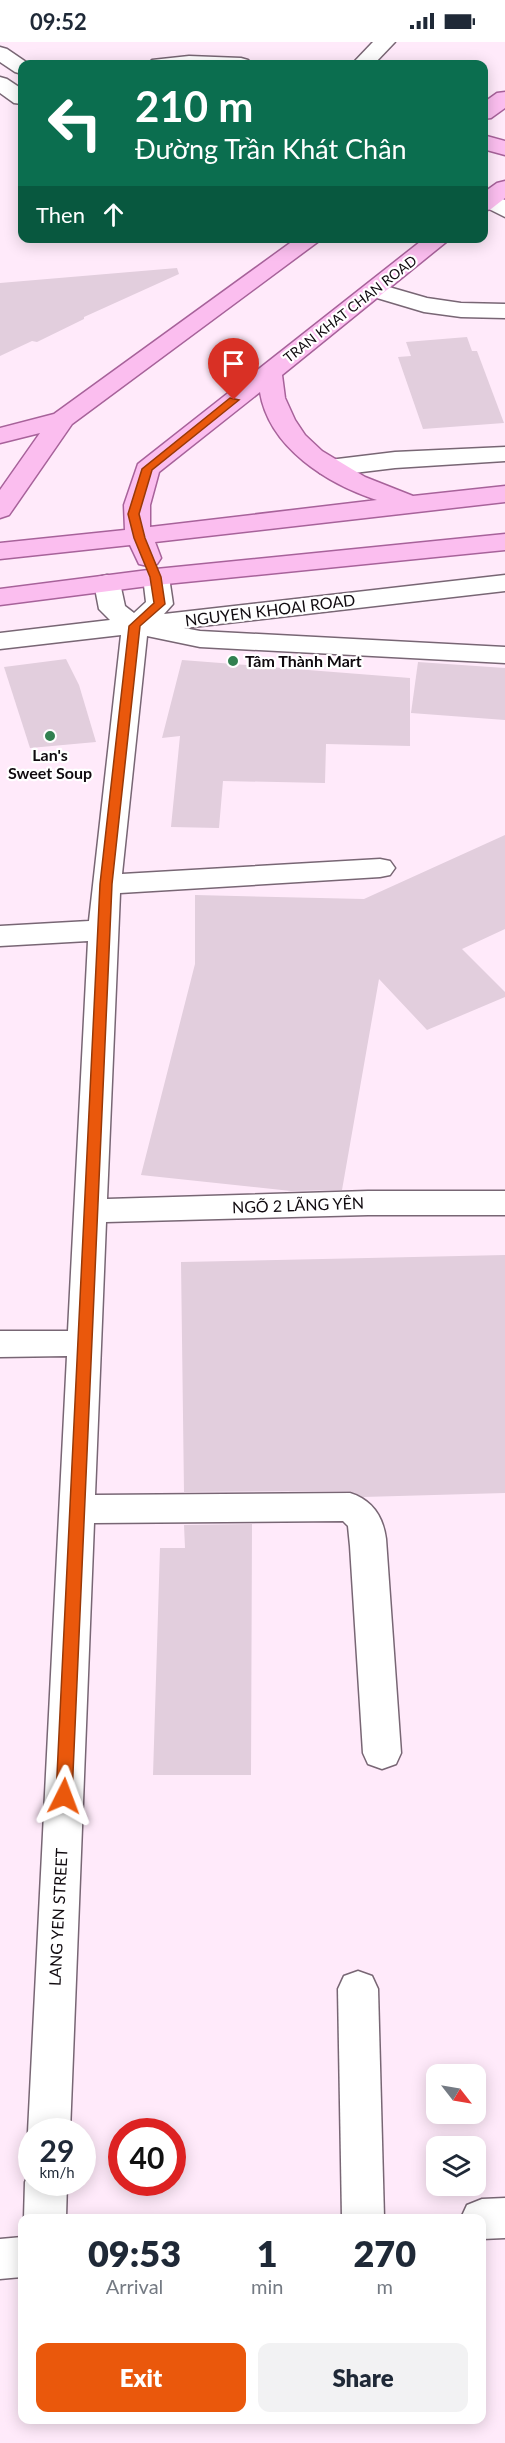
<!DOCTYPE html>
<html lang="en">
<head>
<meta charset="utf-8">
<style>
	:root { --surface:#fff; --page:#f2f2f3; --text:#1f2937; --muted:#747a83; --accent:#ea580c }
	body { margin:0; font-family:Lato,sans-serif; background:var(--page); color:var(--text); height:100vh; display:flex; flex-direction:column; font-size:22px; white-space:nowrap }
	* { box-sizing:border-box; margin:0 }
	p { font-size:20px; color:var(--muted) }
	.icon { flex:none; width:33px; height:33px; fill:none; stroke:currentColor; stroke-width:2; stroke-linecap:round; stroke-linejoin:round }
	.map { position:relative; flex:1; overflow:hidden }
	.panel { position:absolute; left:18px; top:2172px; width:468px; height:210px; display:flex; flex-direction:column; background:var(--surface); border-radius:12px; box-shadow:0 3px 15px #0003 }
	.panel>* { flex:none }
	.top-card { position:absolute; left:18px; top:18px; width:470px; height:183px; border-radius:12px; box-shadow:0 3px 15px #0003; background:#0b6e4f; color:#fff; overflow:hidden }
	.needle { width:39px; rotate:121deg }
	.controls { position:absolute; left:426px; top:2022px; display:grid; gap:12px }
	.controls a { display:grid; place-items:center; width:60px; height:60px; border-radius:12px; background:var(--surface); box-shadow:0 3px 15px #0003; font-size:30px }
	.speed { position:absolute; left:18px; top:2076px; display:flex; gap:12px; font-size:30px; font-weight:700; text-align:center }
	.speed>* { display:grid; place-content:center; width:78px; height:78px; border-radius:50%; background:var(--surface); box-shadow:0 3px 15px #0003; line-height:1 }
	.speed small { font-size:15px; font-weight:400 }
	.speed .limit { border:9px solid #d22; background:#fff; color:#111 }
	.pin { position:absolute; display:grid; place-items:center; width:51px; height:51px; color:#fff; margin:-62px -26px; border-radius:50% 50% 50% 0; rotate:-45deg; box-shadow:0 0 6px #0007 }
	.pin .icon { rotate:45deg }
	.me { position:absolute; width:66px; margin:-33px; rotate:3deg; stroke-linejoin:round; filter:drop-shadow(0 0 4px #0008) }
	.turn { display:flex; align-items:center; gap:21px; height:126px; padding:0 18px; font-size:27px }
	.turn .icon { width:78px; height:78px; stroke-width:2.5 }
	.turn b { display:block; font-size:42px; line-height:51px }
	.then { display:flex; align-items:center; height:57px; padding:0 18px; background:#0003; gap:12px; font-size:22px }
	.eta { display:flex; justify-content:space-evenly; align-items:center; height:102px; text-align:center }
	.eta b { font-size:36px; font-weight:800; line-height:42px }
	.cta { display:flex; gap:12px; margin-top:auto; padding:12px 18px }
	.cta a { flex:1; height:69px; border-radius:12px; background:var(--accent); color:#fff; font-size:24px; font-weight:800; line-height:69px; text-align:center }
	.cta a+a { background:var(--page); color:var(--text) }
	.status { display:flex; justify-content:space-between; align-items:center; height:42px; padding:0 30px; background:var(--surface); direction:ltr }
	.status svg { height:16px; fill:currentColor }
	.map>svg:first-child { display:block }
	.building { fill:#e2cedd }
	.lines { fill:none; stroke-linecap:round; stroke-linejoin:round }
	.minor-casing { stroke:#786674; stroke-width:3 }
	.major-casing { stroke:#a7629a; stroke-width:3 }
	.minor { fill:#fff; fill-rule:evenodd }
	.major { fill:#fbbeef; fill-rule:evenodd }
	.route { fill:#ea580c; stroke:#983908; stroke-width:1.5 }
	.poi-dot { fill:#318050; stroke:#fff; stroke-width:2 }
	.labels { text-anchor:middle; stroke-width:4.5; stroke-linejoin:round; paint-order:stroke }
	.far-street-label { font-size:14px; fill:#100a0f; stroke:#fff }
	.street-label { font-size:16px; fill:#100a0f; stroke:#fff }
	.poi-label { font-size:16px; font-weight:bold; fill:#100a0f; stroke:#fff; text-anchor:start }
</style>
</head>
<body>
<div class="status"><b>09:52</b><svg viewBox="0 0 49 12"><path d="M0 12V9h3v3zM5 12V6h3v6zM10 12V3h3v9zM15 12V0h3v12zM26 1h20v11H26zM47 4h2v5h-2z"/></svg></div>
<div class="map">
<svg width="505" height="2401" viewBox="0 0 505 2401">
	<rect width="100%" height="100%" fill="#ffeafa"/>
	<g class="building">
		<polygon points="177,226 179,232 84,275 84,277 37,300 32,299 0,314 0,241"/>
		<polygon points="467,295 472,309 477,309 504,381 423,387 398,315 411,314 406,300"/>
		<polygon points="66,617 79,643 96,700 30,706 4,625"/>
		<polygon points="182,618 410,636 410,704 326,702 325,741 223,739 219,786 171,785 180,694 162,696"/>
		<polygon points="418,620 505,626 505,678 411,671"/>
		<polygon points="505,793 505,887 462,907 505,950 505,955 427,988 379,937 342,1148 291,1149 141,1133 195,922 195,853 364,857"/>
		<polygon points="505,1213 505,1451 363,1455 350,1449 184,1450 181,1220"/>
		<polygon points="252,1482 251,1733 153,1733 160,1506 185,1506 184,1483"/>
	</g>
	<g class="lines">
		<g class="minor-casing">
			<g id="minor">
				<polygon points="373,0 395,0 374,22 352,22"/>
				<polygon points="0,5 7,7 29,22 22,22 22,32 15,30 0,20"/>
				<polygon points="189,14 241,16 248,18 252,22 148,22 152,18"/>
				<polygon points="0,35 7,37 22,47 22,62 14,61 0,51"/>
				<polygon points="489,151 505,158 505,175 483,164 483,153"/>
				<polygon points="375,241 427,256 461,261 505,262 505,276 461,275 424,270 367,253 363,248 367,243"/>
				<polygon points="505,405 505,419 395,426 329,434 320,431 316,426 320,421 329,418 395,410"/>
				<path d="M156,527L165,529L169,535L173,562L164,572L505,533V549L184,586L200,589L505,605V621L200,605L147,594L122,832L380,817L390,819L395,826L390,833L380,835L120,851L107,1157L368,1149H505V1173H368L106,1180L95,1453L350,1451C372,1458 383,1474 386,1497L401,1711L396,1722L382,1727L368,1722L363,1711L350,1504L348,1484L343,1479L94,1481L70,2090H32V2098L28,2090L67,1314L0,1315V1289H68L88,899L0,904V884L89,879L121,593L0,607V591L110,578L99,567L94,541L98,535L107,533L116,535L120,541L125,564L134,571L146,560L143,535L147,529Z"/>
				<polygon points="358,1929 372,1934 378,1947 384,2176 342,2176 338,1947 344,1934"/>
				<polygon points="31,2126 32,2140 67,2140 66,2176 24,2176 25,2140"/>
				<polygon points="505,2156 505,2196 482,2197 482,2176 461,2176 467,2163 482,2157"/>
				<polygon points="22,2195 22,2235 0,2237 0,2197"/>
			</g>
		</g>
		<g class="major-casing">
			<g id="major">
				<polygon points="505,50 505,66 491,76 483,77 483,61 497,51"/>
				<polygon points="483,93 505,99 505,113 483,107"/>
				<polygon points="505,139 505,156 491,167 483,169 483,151 497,141"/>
				<polygon points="297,196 323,196 72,382 9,473 0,476 0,448 40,391 0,401 0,386 54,372"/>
				<path d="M425,196H451L282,333L285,356L295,378L305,393L322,409L365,435L413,454L505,444V460L155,500L161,516L157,522L148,524L139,522L130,503L0,517V501L125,488L124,463L138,422ZM260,350C269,406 328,442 377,458L150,485V463L159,430Z"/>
				<polygon points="505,492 505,508 156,543 0,563 0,547 156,527"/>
			</g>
		</g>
		<use href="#minor" class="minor"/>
		<use href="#major" class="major"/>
	</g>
	<polygon class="route" points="230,356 239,358 152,428 139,472 145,496 161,535 165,562 140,584 112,842 72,1754 70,1759 64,1761 58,1759 56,1754 100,842 129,584 154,561 150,535 134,496 128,472 142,427"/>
	<g class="poi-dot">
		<circle cx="233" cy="619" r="6"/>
		<circle cx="50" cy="694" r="6"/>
	</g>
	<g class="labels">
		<g class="far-street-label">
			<text transform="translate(350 267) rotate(-38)" y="5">TRAN KHAT CHAN ROAD</text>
		</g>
		<g class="street-label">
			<text transform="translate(270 568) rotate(-7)" y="6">NGUYEN KHOAI ROAD</text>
			<text transform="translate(298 1163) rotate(-2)" y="6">NGÕ 2 LÃNG YÊN</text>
			<text transform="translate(58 1875) rotate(-87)" y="6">LANG YEN STREET</text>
		</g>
		<g class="poi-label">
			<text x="245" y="625">Tâm Thành Mart</text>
			<text x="50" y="719" text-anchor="middle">Lan's<tspan x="50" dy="18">Sweet Soup</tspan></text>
		</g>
	</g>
</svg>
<div class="controls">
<a><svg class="needle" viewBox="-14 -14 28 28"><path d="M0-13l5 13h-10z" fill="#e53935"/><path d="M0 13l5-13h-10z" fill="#747a83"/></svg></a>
<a><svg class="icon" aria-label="layers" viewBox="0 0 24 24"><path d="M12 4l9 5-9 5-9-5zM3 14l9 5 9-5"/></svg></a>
</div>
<div class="speed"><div>29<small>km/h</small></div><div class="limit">40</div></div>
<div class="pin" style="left:234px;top:358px;background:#d93025"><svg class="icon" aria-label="arrive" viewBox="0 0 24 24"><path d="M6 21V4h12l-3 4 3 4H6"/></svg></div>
<svg class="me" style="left:64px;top:1754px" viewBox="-20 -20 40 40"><path d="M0-17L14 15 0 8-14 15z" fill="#ea580c" stroke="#fff" stroke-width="4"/></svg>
<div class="top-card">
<div class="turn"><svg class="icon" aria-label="left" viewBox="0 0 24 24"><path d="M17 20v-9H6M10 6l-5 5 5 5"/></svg><div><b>210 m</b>Đường Trần Khát Chân</div></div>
<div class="then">Then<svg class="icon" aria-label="ahead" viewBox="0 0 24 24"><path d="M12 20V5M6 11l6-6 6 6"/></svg></div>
</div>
<section class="panel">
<div class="eta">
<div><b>09:53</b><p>Arrival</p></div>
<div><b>1</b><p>min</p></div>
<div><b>270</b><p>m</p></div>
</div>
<div class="cta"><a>Exit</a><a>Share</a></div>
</section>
</div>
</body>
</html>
